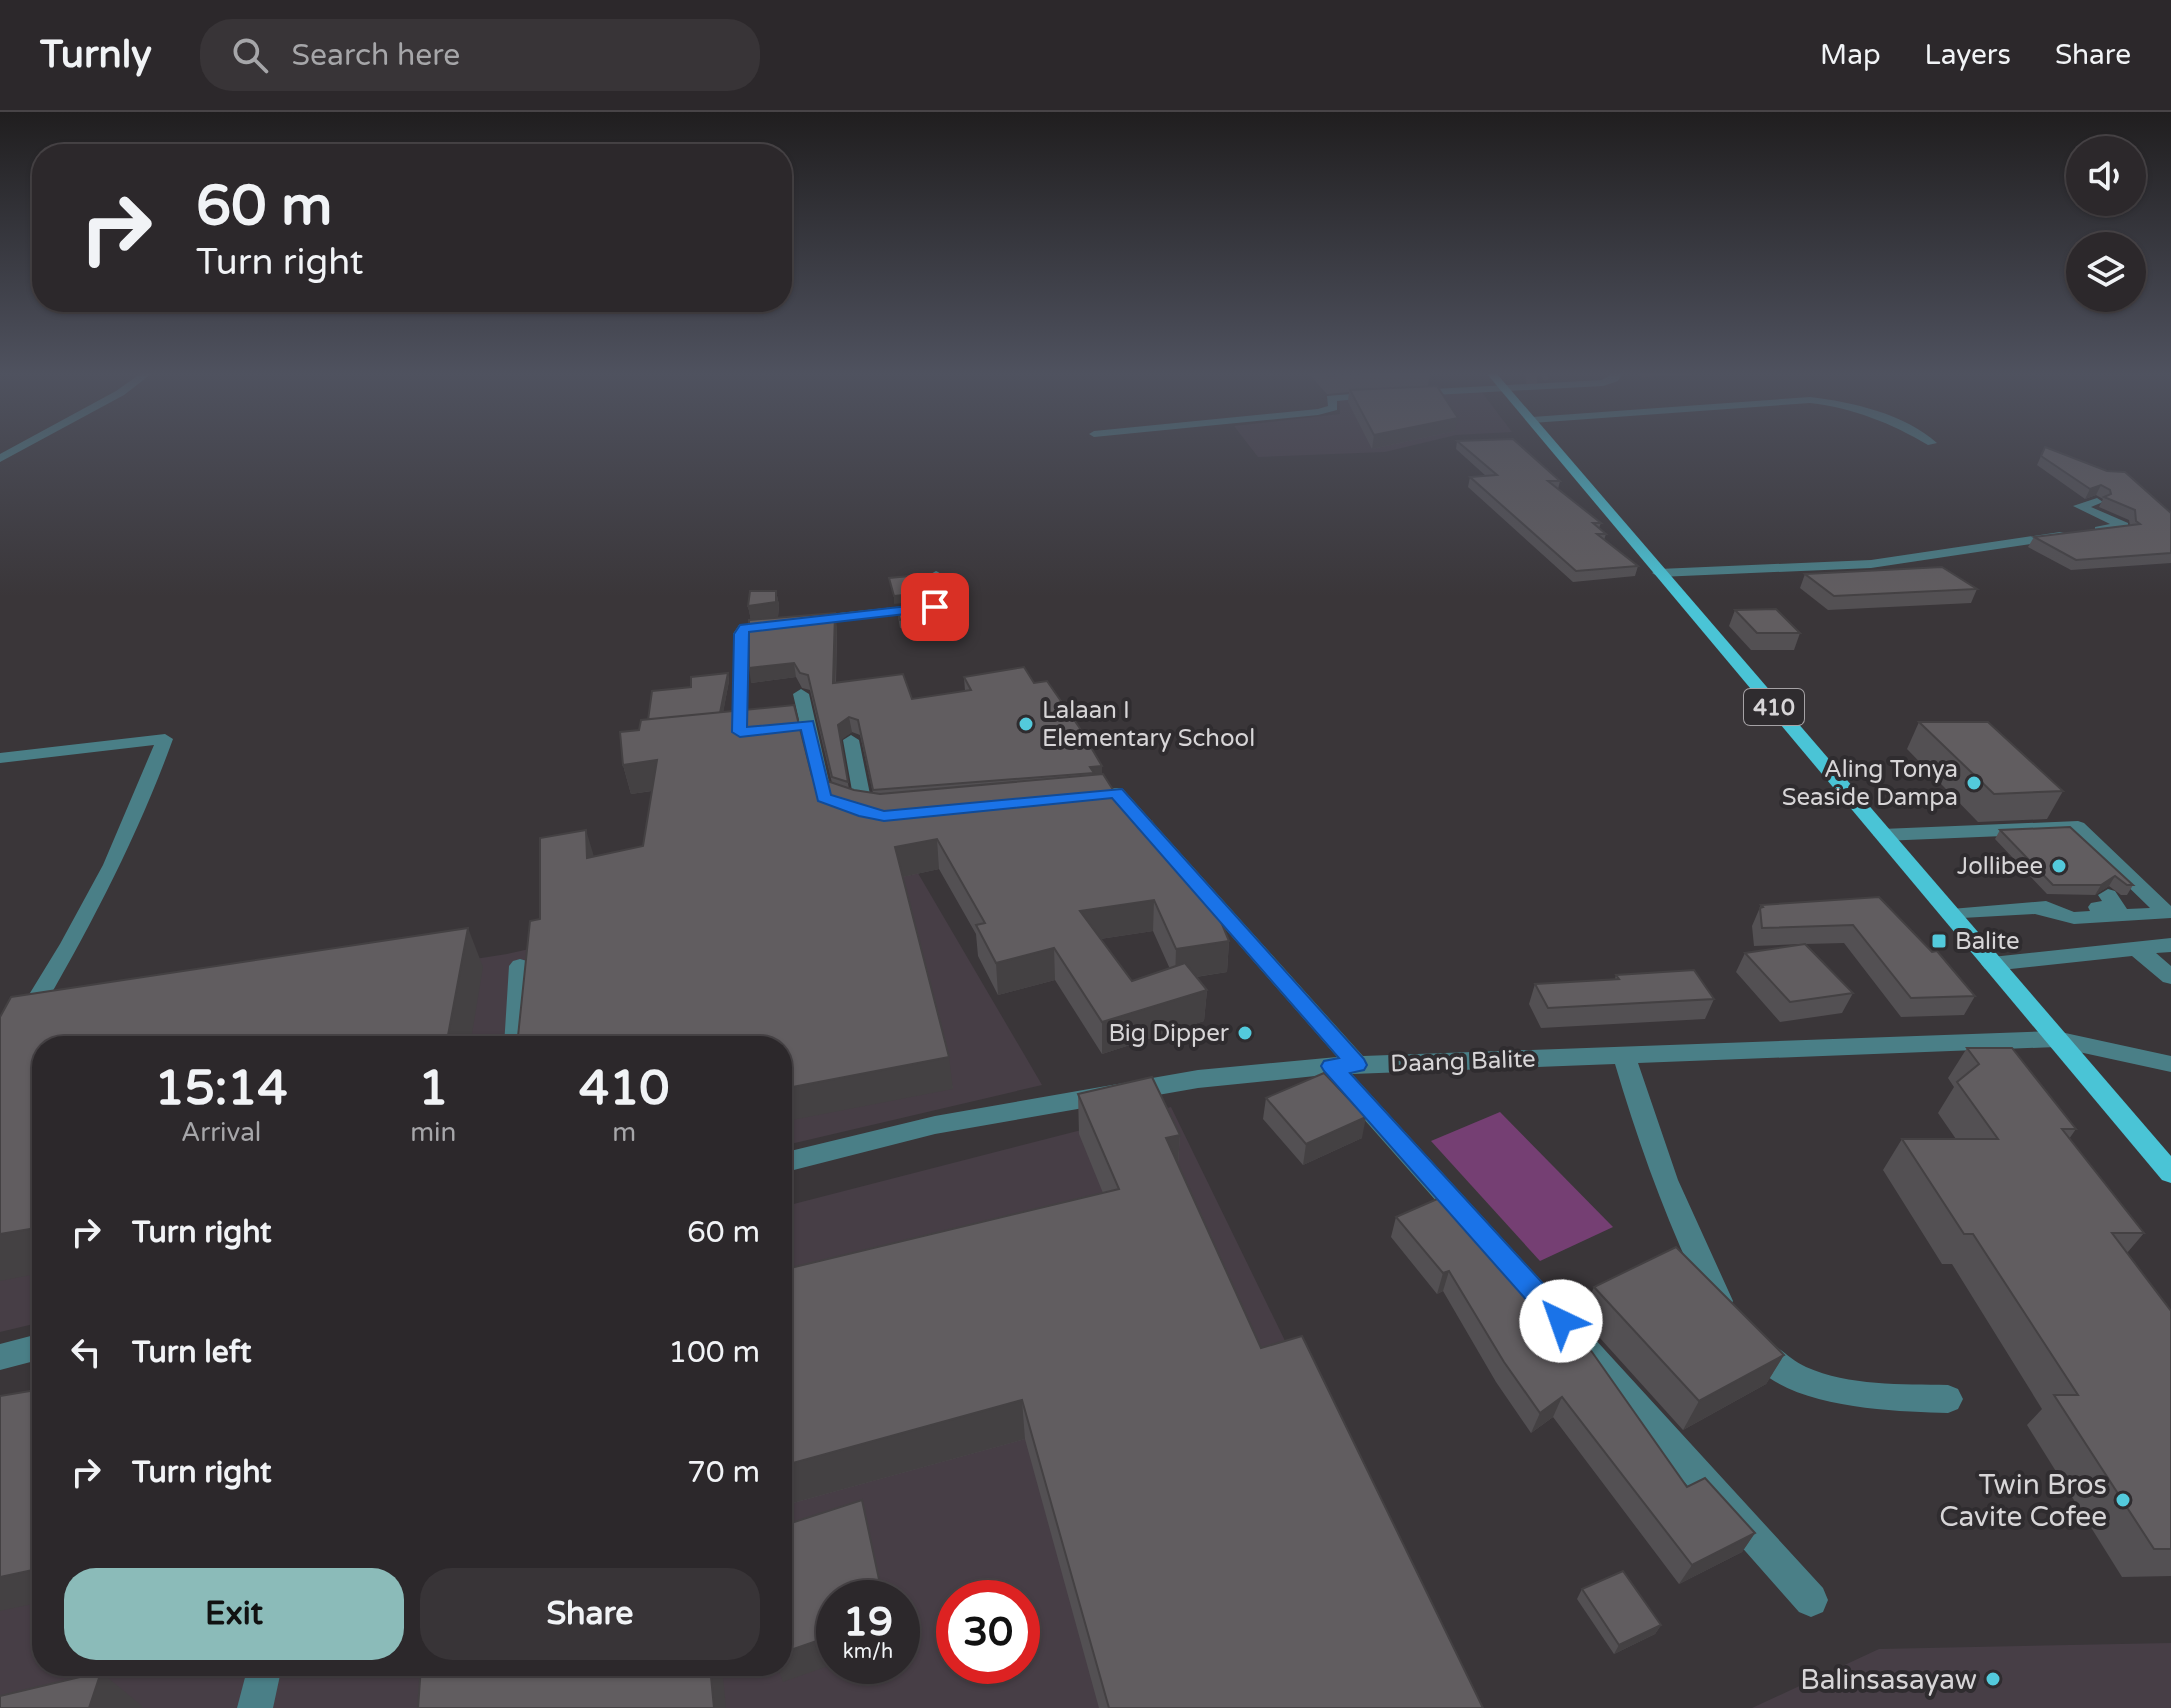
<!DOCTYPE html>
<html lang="en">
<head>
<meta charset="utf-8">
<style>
	:root { --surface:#2c282b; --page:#383437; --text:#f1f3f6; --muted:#a6a6a9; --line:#484447; --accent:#8bbbb9 }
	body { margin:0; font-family:"Varela Round",sans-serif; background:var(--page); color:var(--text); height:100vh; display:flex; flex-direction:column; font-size:30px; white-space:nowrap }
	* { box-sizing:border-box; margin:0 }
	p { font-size:26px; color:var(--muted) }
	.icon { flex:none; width:44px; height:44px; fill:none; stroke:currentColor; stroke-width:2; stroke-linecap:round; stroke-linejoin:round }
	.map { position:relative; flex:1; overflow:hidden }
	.panel { position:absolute; left:32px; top:924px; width:760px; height:640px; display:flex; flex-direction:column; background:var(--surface); border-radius:32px; box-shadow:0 2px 6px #0004,0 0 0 2px var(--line) }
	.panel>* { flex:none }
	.banner { position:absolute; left:32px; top:32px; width:760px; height:168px; border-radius:32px; box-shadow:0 2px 6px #0004,0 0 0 2px var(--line); background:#2c282b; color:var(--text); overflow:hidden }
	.controls { position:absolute; left:2066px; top:24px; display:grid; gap:16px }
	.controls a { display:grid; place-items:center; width:80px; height:80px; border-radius:50%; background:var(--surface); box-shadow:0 2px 6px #0004,0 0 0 2px var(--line); font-size:40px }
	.speed { position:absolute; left:816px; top:1468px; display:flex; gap:16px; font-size:40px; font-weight:700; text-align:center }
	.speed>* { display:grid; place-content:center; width:104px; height:104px; border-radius:50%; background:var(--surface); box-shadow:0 2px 6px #0004,0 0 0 2px var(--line); line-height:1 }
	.speed small { font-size:20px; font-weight:400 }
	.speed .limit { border:12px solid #d22; background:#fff; color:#111 }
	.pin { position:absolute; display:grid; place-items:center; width:68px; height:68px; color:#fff; margin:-34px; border-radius:16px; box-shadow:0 4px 12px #0006 }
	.me { position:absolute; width:88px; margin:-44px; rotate:318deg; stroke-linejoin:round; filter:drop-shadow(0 0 6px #0008) }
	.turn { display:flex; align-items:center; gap:28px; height:168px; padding:0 32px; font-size:36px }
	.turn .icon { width:104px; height:104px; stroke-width:2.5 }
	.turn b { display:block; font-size:56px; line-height:68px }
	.eta { display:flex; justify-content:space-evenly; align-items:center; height:136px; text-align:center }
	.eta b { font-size:48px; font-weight:800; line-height:56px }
	.button { display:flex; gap:16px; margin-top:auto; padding:16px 32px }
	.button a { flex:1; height:92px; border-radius:32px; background:var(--accent); color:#111; font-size:32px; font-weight:800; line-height:92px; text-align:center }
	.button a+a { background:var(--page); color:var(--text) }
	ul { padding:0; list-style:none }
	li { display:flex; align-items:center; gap:24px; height:120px; padding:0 32px }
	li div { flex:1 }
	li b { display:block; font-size:30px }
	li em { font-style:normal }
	header { display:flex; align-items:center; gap:48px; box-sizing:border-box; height:112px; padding:0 40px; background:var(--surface); border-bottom:2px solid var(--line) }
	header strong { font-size:38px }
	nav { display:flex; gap:44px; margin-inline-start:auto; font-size:28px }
	.search { width:560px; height:72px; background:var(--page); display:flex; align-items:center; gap:20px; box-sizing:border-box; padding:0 28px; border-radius:32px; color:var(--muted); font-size:30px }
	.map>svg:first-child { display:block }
	.built { fill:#473e46; fill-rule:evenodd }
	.green { fill:#753f73 }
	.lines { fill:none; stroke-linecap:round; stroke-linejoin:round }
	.minor-tunnel { stroke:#524e51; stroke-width:11; stroke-dasharray:11 5; stroke-linecap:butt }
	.minor { fill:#4a7f87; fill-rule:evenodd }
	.major { fill:#4ac4d6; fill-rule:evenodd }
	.wall { fill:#535053; fill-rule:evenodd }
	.shaded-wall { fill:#444143 }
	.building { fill:#615d60; stroke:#444143; stroke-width:2 }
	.route { fill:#1a73e8; stroke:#114b97; stroke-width:2 }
	.poi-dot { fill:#53cadc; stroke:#2f2c2f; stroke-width:3 }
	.labels { text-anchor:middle; stroke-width:8; stroke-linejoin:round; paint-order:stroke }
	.shield { fill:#2f2c2f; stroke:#a5a2a5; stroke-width:2 }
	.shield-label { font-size:22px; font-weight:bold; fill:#d7d5d7 }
	.poi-label { font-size:24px; fill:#d7d5d7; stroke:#2f2c2f; text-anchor:end }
	.street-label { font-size:24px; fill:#d7d5d7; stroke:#2f2c2f }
	.near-poi-label { font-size:28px; fill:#d7d5d7; stroke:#2f2c2f; text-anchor:end }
</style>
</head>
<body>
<header>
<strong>Turnly</strong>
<div class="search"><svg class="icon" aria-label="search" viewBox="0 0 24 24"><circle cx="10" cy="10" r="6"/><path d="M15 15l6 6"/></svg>Search here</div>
<nav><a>Map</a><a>Layers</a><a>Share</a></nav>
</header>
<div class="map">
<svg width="2171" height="1596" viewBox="0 0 2171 1596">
	<rect width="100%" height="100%" fill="#3a3639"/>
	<g class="built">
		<polygon points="1481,279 1512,320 1456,323 1385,340 1258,345 1234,314 1340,302 1340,288"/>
		<polygon points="912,751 1042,973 782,1034 782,934 42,934 42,1210 0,1220 0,974 40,915 507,842"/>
		<path d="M1171,995L1464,1596H0V1295L42,1284V1554H782V1095ZM834,1486H902V1554H834ZM954,1486H1022V1554H954Z"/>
		<polygon points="2171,1531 2171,1596 1752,1596 1879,1537"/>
	</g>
	<polygon class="green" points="1500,1000 1613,1115 1540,1149 1431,1029"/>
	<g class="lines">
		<polyline class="minor-tunnel" points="1526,267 1541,266 1546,262"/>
		<g class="minor">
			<polygon points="140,262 151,262 124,283 0,350 0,342 116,279"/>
			<polygon points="1612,262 1622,262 1618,269 1603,274 1415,284 1410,281 1415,278 1602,268"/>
			<polygon points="1375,280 1379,285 1337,289 1337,298 1318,303 1094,325 1089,322 1094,319 1318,297 1328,294 1327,284"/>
			<path d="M1810,285C1852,290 1905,302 1937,331L1928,333C1891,311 1853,296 1810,291L1532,311L1527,308L1532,305Z"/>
			<polygon points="2097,386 2103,390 2091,395 2128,411 2128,417 2095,421 2095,415 2110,412 2073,394"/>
			<polygon points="2060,420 2064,421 2064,427 1871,456 1659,465 1652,461 1659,457 1871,448"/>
			<path d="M936,459C947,463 953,483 948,494L940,498L811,512L804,508L811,504L932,491L937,484L929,463Z"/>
			<polygon points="775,508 782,512 780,515 747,522 748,620 740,625 734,624 733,522 739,513"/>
			<polygon points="801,577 809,582 832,683 840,688 837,692 825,692 815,686 801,618 775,621 767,616 775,611 799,608 793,582"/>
			<path d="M165,622L173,627C131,743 72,849 8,955L0,957V930L60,832L103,753L154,633L0,651V641Z"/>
			<polygon points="851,623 859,628 873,697 879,702 876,706 865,706 856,701 843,628"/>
			<path d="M1117,676L1123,677L1363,944L2056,919L2171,944V960L2056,935L1638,951L1678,1068L1733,1189L1729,1197L1719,1201L1709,1197C1670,1118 1640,1037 1615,952L1352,962L1823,1476L1828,1488L1823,1500L1811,1505L1799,1500L1325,963L1198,976L935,1022L782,1061V1041L935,1004L1198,958L1337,945L1112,687L1089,688L1080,683L1089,678Z"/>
			<polygon points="2078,709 2084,711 2171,794 2171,806 2074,812 2035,802 1944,807 1941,803 1951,797 2046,789 2074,800 2090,799 2088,795 2091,791 2102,789 2098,783 2108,777 2115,779 2127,797 2150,796 2073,721 1882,729 1873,723 1882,717"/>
			<polygon points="2171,826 2171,840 2156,841 2171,854 2171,872 2163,870 2132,844 1992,859 1985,857 1981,852 1985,847 1992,845"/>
			<polygon points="520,847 527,849 531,854 526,934 504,934 509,854 513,849"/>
			<polygon points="42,1221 42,1247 0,1258 0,1232"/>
			<path d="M1759,1225C1777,1232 1789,1247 1806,1255C1849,1274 1902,1272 1948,1273L1958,1277L1963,1287L1958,1297L1948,1301C1893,1299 1772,1297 1745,1238L1749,1229Z"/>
			<polygon points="248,1554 282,1554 273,1596 237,1596"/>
		</g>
		<polygon class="major" points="1487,262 1497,262 2171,1044 2171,1071 2162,1068"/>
	</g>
	<g class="wall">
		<polygon points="1309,262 1430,262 1428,274 1455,319 1372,337 1348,290 1349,280 1327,282"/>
		<polygon points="1637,262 1693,262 1692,263 1642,265"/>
		<polygon points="1457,329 1560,369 1558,377 1601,411 1599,416 1606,422 1604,428 1638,454 1635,464 1573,470 1468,375 1470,365 1486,364 1456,337"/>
		<polygon points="2045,335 2171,401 2171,451 2071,458 2028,435 2034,425 2130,413 2129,408 2099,395 2103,387 2096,383 2085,387 2037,353"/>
		<polygon points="1805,462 1977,477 1971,491 1828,498 1800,476"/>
		<path d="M776,479L779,493L778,505L837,515L836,571L912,587L965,579L964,565L1034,571L1102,654V662L1134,711L1162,730L1185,760L1203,784L1229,829L1227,860L1196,865L1207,878L1204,909L1102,942L1055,868L998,883L978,844L976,822L939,757L902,765L953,977L540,807L594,744L643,734L652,679L631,682L623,653L639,618L648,608L691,575L728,561L729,569L723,600L812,664L832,671L810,578L802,576L796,565L751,571V508L748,494ZM852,620L860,623L873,681L849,677L840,628ZM1153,819L1170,857L1132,869L1100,827Z"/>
		<polygon points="897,498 928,505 929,514 900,516"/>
		<polygon points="1735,498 1800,521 1794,538 1751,538 1729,514"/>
		<polygon points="1919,610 2063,679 2047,707 1978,710 1907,637"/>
		<polygon points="2070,715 2133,773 2127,783 2121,783 2109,774 2095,783 2047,782 1995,727 2000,718"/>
		<polygon points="1879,785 1975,884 1964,903 1901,905 1844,831 1805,832 1853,881 1842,901 1780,910 1736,860 1745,841 1801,832 1754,834 1752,814 1761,793"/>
		<polygon points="1616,863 1714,887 1705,907 1541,916 1529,892 1535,872 1615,867"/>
		<polygon points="1967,936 2076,1017 2069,1027 2144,1121 2127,1141 2171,1199 2171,1464 2122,1465 2027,1313 2042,1297 1952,1152 1942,1152 1883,1058 1902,1027 1956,1027 1938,1001 1954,975 1948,966"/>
		<polygon points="1078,982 1180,1023 1178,1052 1261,1236 1483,1596 1099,1596 1025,1327 782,1394 782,1158 1103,1081 1079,1022"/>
		<polygon points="1266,986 1362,1026 1303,1053 1263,1007"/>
		<polygon points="1396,1105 1548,1205 1687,1375 1755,1421 1742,1440 1679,1472 1553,1305 1531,1321 1496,1270 1443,1179 1437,1182 1391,1125"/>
		<polygon points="1594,1175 1784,1243 1766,1272 1683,1318 1581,1205"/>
		<polygon points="1582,1477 1661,1513 1655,1522 1614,1542 1577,1487"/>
	</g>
	<g class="shaded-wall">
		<polygon points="1458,306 1455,319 1372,337 1374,323"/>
		<polygon points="2101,373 2096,383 2085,387 2090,377"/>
		<polygon points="776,479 779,493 778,505 751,509 748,494"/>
		<polygon points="924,481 924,489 894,492 894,484"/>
		<polygon points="835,501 837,515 835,586 833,571"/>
		<polygon points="794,551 796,565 751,571 749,556"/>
		<polygon points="728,561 729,569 721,613 650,621"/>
		<polygon points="849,605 852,620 840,629 838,613"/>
		<polygon points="657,648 664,677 631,682 623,653"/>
		<polygon points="1102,654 1102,670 1094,671 1094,661 1090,655"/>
		<polygon points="586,718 595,748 587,746"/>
		<polygon points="937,727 939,757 898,766 895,735"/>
		<polygon points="2115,764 2109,774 2095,783 2101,773"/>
		<polygon points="1154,788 1153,819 1080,830 1080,799"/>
		<polygon points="468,816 483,855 470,934 446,934"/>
		<polygon points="1229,829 1227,860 1175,868 1176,837"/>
		<polygon points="1054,836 1055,868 998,883 996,851"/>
		<polygon points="1207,878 1204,909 1102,942 1102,910"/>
		<polygon points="949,945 953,977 782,1010 782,977"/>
		<polygon points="1366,1005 1362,1026 1303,1053 1306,1032"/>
		<polygon points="1180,1023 1177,1063 1166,1026"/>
		<polygon points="42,1115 42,1161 0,1169 0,1122"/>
		<polygon points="1449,1159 1443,1179 1437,1182 1443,1161"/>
		<polygon points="1784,1243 1766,1272 1683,1318 1699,1289"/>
		<polygon points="1562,1285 1553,1305 1531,1321 1540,1301"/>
		<polygon points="1022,1288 1025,1327 782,1394 782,1354"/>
		<polygon points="1755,1421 1742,1440 1679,1472 1692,1453"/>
		<polygon points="42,1456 42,1490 0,1499 0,1465"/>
		<polygon points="1661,1513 1655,1522 1614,1542 1619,1533"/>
		<polygon points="834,1523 834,1552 783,1570 777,1554 782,1554 782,1541"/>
		<polygon points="710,1554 722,1554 726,1596 714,1596"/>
		<polygon points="101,1560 142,1594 142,1596 89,1596"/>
	</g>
	<g class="building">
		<polygon points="1328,262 1360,262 1329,264"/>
		<polygon points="1437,274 1458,306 1374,323 1350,278"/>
		<polygon points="1513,327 1560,369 1548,369 1601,411 1593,411 1606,422 1597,422 1638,454 1576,459 1470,365 1497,363 1457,329"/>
		<polygon points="2045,335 2107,359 2125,360 2171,401 2171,441 2076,448 2034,425 2140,412 2136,409 2135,398 2104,385 2111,382 2110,378 2101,373 2090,377 2041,344"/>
		<polygon points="1942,455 1977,477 1834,484 1805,462"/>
		<polygon points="920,463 924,481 894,484 889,466"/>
		<polygon points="750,479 776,479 776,490 748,494"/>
		<polygon points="926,494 928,505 900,508 897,498"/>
		<polygon points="1776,497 1800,521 1757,521 1735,498"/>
		<polygon points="835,501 833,571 903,562 912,587 971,578 964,565 1024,555 1034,571 1047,569 1079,615 1102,654 1090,655 1094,661 873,678 858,608 849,605 838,613 848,670 832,665 808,563 800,561 794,551 749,556 749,508"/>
		<polygon points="728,561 720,601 648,608 652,579 691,575 691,565"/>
		<polygon points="794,593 812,664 854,678 880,682 1103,662 1134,711 1152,709 1162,730 1167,729 1185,760 1193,759 1203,784 1210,783 1229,829 1176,837 1154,788 1080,799 1132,869 1185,851 1207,878 1102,910 1054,836 996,851 976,813 985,811 937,727 895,735 949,945 782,977 782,934 517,934 530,809 540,807 540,726 586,718 587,746 643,734 657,648 623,653 620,620 639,618 641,608"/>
		<polygon points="1919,610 1988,610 2063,679 1994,682"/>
		<polygon points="2070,715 2133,773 2127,773 2115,764 2101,773 2053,773 2000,718"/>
		<polygon points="1879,785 1932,840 1937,839 1975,884 1911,886 1853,813 1762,816 1760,796 1763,795 1761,793"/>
		<polygon points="468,816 446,934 42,934 42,1115 0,1122 0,905 11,885"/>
		<polygon points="1805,832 1853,881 1790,890 1745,841"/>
		<polygon points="1694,858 1714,887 1548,896 1535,872 1619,867 1616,863"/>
		<polygon points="1967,936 2012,936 2076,1017 2062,1017 2144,1121 2112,1121 2171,1199 2171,1437 2154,1437 2054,1283 2078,1283 1973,1122 1964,1122 1902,1027 1998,1027 1957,970 1979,952"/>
		<polygon points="1324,961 1366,1005 1306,1032 1266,986"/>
		<polygon points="1152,965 1180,1023 1166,1026 1261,1236 1302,1224 1483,1596 1109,1596 1022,1288 782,1354 782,1158 1119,1077 1078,982"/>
		<polygon points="1444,1084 1520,1171 1524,1170 1548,1205 1557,1201 1592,1240 1687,1375 1705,1366 1755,1421 1692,1453 1562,1285 1540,1301 1504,1250 1449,1159 1443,1161 1396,1105"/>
		<polygon points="1676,1135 1784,1243 1699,1289 1594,1175"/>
		<polygon points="42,1277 42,1456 0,1465 0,1284"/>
		<polygon points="862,1388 883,1486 834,1486 834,1523 782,1541 782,1414"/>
		<polygon points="1623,1459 1661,1513 1619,1533 1582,1477"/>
		<polygon points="421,1554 710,1554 714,1596 418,1596"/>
		<polygon points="101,1560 89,1596 0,1596 0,1584"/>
	</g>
	<linearGradient id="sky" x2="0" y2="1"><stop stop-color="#201e1f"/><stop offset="0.54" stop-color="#4f525f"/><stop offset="1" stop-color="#4f525f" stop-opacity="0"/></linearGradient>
	<rect width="2171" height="485" fill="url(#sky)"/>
	<polygon class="route" points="935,491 940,492 940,498 749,520 747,615 813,609 831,683 884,699 1122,677 1364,947 1367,953 1364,958 1350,961 1570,1201 1574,1209 1570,1217 1561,1221 1552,1217 1324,959 1321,954 1324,949 1339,946 1112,686 884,709 859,704 818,689 801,618 740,625 732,620 734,522 740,513"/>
	<g class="poi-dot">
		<circle cx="1026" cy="612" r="8"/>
		<circle cx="1974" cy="671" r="8"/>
		<circle cx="2059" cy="754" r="8"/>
		<rect x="1931" y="821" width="16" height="16" rx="4"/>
		<circle cx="1245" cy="921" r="8"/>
		<circle cx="2123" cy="1388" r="8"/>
		<circle cx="1993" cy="1567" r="8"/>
	</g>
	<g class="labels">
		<rect class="shield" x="1744" y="577" width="60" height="36" rx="6"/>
		<g class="shield-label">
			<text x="1774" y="603">410</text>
		</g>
		<g class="poi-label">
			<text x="1042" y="606" text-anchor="start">Lalaan I<tspan x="1042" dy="28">Elementary School</tspan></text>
			<text x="1958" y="665">Aling Tonya<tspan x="1958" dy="28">Seaside Dampa</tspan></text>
			<text x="2043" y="762">Jollibee</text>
			<text x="1955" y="837" text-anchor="start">Balite</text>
			<text x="1229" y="929">Big Dipper</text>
		</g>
		<g class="street-label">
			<text transform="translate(1463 949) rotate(-2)" y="8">Daang Balite</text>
		</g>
		<g class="near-poi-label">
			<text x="2107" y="1382">Twin Bros<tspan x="2107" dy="32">Cavite Cofee</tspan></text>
			<text x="1977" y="1577">Balinsasayaw</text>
		</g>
	</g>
</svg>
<div class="controls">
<a><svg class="icon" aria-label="sound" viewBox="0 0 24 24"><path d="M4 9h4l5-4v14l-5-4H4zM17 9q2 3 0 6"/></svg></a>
<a><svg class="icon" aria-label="layers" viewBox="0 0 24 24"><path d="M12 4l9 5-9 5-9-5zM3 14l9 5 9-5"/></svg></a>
</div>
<div class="speed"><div>19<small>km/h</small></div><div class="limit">30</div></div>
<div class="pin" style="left:935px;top:495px;background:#d93025"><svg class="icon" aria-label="arrive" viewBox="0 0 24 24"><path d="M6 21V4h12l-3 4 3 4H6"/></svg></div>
<svg class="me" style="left:1561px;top:1209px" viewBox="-20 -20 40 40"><circle r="19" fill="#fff"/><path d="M0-13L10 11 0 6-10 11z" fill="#1a73e8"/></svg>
<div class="banner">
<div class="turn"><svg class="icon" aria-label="right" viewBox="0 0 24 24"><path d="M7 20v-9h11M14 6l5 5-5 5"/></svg><div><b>60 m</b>Turn right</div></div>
</div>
<section class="panel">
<div class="eta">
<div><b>15:14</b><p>Arrival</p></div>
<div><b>1</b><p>min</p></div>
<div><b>410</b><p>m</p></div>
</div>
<ul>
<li><svg class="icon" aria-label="right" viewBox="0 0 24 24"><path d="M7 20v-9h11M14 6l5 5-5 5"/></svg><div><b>Turn right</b></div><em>60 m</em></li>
<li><svg class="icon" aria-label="left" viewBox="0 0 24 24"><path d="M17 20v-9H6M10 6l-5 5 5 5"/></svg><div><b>Turn left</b></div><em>100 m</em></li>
<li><svg class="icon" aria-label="right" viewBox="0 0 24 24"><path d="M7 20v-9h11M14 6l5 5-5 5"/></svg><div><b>Turn right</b></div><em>70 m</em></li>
</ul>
<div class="button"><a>Exit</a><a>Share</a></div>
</section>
</div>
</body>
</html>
